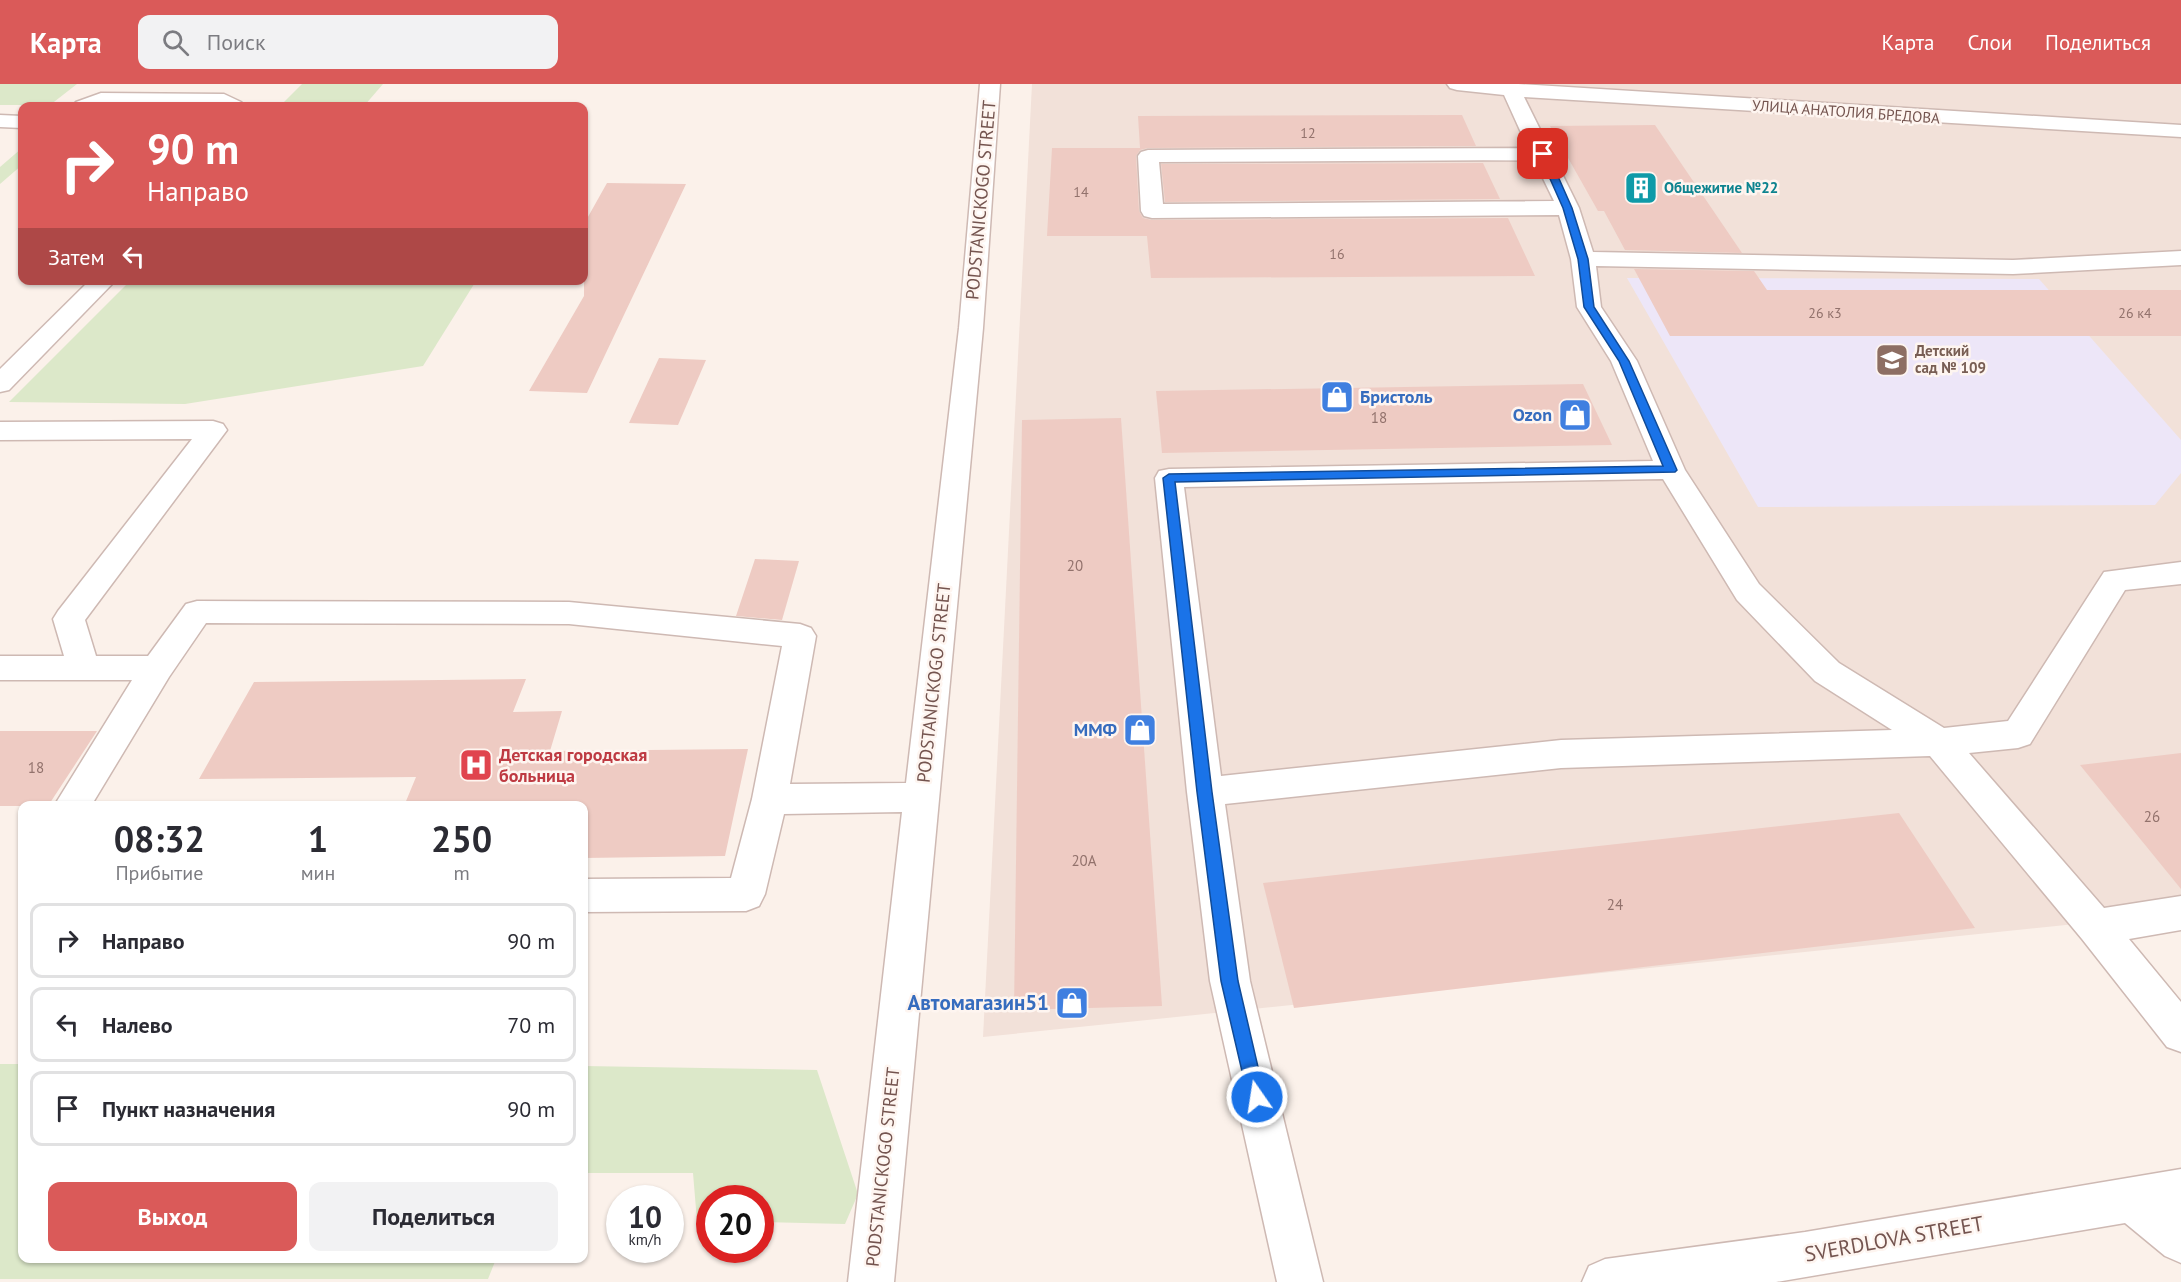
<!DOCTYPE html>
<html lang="ru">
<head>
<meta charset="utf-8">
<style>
	:root { --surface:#fff; --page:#f2f2f3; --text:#2b2b33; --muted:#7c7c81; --line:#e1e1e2; --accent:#da5a59 }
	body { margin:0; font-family:"PT Sans",sans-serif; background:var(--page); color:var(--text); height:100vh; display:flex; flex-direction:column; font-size:22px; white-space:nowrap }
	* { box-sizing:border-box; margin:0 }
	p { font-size:20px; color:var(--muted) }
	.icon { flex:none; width:33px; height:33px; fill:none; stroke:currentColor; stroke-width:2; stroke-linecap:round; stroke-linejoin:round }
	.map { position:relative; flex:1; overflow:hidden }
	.side { position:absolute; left:18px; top:717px; width:570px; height:462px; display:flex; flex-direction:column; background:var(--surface); border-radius:12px; box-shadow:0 2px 4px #0004 }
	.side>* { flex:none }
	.hud { position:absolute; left:18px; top:18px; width:570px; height:183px; border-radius:12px; box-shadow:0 2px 4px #0004; background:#da5a59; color:#fff; overflow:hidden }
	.speed { position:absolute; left:606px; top:1101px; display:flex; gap:12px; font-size:30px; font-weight:700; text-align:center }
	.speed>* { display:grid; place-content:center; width:78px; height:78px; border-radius:50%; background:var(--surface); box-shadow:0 2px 4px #0004; line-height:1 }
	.speed small { font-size:15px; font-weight:400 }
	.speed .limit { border:9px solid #d22; background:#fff; color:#111 }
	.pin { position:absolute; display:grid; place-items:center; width:51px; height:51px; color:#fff; margin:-26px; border-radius:12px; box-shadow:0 3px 9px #0006 }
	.me { position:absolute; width:66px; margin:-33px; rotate:347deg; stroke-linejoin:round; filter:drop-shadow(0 0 4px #0008) }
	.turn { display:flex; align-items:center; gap:21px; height:126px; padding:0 30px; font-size:27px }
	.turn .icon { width:78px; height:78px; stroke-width:2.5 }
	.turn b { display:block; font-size:42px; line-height:51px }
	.then { display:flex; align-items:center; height:57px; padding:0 30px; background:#0003; gap:12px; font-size:22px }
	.eta { display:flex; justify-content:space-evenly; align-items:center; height:102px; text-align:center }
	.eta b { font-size:36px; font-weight:800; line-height:42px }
	.primary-button { display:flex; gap:12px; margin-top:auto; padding:12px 30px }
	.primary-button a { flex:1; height:69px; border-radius:12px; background:var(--accent); color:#fff; font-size:24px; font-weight:800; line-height:69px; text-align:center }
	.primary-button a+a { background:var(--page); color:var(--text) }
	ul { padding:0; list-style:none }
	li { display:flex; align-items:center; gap:18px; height:75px; margin:0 12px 9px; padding:0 18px; border:3px solid var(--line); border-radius:12px }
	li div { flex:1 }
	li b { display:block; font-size:22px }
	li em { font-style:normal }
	header { display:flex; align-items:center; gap:36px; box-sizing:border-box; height:84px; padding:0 30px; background:var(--accent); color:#fff }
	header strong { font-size:28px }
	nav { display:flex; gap:33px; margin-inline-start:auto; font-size:21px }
	.search { width:420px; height:54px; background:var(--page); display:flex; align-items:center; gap:15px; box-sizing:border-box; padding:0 21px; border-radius:12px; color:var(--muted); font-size:22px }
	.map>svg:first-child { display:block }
	.residential { fill:#f2e1d9 }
	.education { fill:#ede6f8 }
	.green { fill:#dce8c9 }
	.building { fill:#eecbc3 }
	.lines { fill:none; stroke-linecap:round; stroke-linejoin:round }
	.minor-casing { stroke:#ceb9b3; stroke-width:3 }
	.minor { fill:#fff; fill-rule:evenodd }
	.route { fill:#1a73e8; stroke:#114b97; stroke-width:1.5 }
	.labels { text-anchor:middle; stroke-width:5; stroke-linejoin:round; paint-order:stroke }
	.far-number-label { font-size:14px; fill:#92726c }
	.far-street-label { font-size:15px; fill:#74544f; stroke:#fef5f0 }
	.far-culture-label { font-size:15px; font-weight:bold; fill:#0d838f; stroke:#fef5f0; text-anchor:start }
	.far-education-label { font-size:15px; font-weight:bold; fill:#785e54; stroke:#fef5f0; text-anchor:start }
	.number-label { font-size:15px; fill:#92726c }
	.street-label { font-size:18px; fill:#74544f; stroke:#fef5f0 }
	.shop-label { font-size:18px; font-weight:bold; fill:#366cbe; stroke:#fef5f0; text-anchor:end }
	.health-label { font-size:18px; font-weight:bold; fill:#be3a42; stroke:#fef5f0; text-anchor:start }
	.near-shop-label { font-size:21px; font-weight:bold; fill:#366cbe; stroke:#fef5f0; text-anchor:end }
	.near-street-label { font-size:21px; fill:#74544f; stroke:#fef5f0 }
</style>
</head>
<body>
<header>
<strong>Карта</strong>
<div class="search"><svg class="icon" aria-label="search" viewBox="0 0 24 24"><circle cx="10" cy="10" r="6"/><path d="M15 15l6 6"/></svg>Поиск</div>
<nav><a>Карта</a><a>Слои</a><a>Поделиться</a></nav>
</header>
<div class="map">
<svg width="2181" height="1198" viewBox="0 0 2181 1198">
	<rect width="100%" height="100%" fill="#fbf1ea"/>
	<polygon class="residential" points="1032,0 2181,0 2181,829 983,953"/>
	<polygon class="education" points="1627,194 2039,195 2181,356 2181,389 2155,421 1758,423"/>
	<g class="green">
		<polygon points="0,0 77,0 50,21 0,21"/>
		<polygon points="302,0 383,0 364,22 280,22"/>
		<polygon points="22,64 22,81 0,100 0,83"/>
		<polygon points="131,196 476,196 476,197 423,282 185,320 9,318"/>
		<polygon points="0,980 22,980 22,1174 496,1175 488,1195 0,1195"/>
		<polygon points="584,982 817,986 858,1110 845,1140 761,1138 760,1114 710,1114 709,1137 697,1137 693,1089 584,1089"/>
	</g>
	<g class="building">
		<polygon points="1462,31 1476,62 1148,64 1140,66 1136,72 1139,127 1143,134 1152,136 1508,134 1535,192 1151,194 1147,152 1047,152 1052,64 1140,64 1138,32"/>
		<polygon points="1655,41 1742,169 1625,166 1604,127 1598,127 1550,42"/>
		<polygon points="1483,79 1500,115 1165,118 1161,80"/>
		<polygon points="607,99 686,100 587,309 529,307 584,212 584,140"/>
		<polygon points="1634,185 1754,187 1767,206 2181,206 2181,252 1670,252"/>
		<polygon points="659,274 706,276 678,341 629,339"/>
		<polygon points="1583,300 1612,361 1162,369 1156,307"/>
		<polygon points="1121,334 1162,922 1014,926 1022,336"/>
		<polygon points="755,475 799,477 782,536 736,532"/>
		<polygon points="526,595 513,628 562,627 550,667 748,665 725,772 584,774 584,722 404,722 416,693 199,695 254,598"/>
		<polygon points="0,647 97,647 48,722 0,722"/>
		<polygon points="2181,669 2181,805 2080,681"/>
		<polygon points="1899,729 1975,844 1294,924 1263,799"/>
	</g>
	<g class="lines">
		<g class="minor-casing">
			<g id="minor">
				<polygon points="980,0 1000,0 983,244 894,1198 848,1198 902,728 784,730 765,810 759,822 746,827 584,828 584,795 731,794 752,715 782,562 569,540 206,539 169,593 91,722 54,722 132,596 0,596 0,572 64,572 53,535 58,527 192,355 0,356 0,338 213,337 223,340 227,346 85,536 96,572 148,572 186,520 197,517 569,518 800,540 811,544 816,552 790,700 906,699 959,244"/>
				<path d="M1447,0H1518L2181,41V53L1524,13L1579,124L1593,168L2013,176L2181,167V181L2013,190L1596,182L1601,223L1637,277L1685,386L1759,500L1839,579L1944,644L2008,637L2104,488L2181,478V500L2125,506L2030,660L2018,664L1969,669L2104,824L2181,812V846L2129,855L2181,918V968L2167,963L2082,855L1930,672L1561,684L1225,720L1250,897L1323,1198H1277L1210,897L1187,708L1155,394L1159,387L1169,385L1653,377L1611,277L1577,223L1571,175L1559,131L1152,134L1144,132L1141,127L1138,72L1141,68L1148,66L1528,64L1504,11L1457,6L1450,4ZM1534,76L1554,117L1163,120L1159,78ZM1663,395L1737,516L1815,597L1892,646L1561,656L1221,692L1184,403Z"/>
				<polygon points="101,9 224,10 241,18 244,22 73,22 76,18"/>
				<polygon points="0,31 22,32 22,44 0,43"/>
				<polygon points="90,196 116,196 9,306 0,308 0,285"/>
				<polygon points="2181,1085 2181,1179 2165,1172 2125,1139 1776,1198 1582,1198 1589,1182 1605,1175 1805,1148"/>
			</g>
		</g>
		<use href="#minor" class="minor"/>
	</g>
	<polygon class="route" points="1540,68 1548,70 1572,124 1588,175 1594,223 1629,277 1677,386 1675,388 1175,398 1212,708 1238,897 1265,1013 1263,1019 1257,1022 1250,1019 1248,1013 1221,897 1197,708 1163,394 1169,390 1663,382 1619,277 1584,223 1578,175 1563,124 1539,70"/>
	<defs>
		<g id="building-square" transform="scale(1.725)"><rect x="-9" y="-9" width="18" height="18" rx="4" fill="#0f9aa8" stroke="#fef5f0"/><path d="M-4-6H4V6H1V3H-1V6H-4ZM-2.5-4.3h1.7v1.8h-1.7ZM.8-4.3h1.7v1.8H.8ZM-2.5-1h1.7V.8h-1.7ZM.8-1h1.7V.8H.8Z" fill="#fff"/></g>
		<g id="school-square" transform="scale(1.725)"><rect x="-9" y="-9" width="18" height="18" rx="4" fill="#8d6e63" stroke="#fef5f0"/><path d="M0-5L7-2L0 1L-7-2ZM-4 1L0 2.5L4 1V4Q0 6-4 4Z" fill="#fff"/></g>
		<g id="shop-square" transform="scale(1.725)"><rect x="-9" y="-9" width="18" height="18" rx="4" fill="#3f7fe0" stroke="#fef5f0"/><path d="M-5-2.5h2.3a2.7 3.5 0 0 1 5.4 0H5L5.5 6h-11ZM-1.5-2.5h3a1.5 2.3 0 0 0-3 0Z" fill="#fff"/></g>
		<g id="hospital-square" transform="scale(1.725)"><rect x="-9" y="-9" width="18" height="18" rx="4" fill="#e0444e" stroke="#fef5f0"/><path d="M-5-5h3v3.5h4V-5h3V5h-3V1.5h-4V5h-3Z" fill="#fff"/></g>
	</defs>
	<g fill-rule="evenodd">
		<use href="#building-square" x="1641" y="104"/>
		<use href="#school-square" x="1892" y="276"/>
		<use href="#shop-square" x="1337" y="313"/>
		<use href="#shop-square" x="1575" y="331"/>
		<use href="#shop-square" x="1140" y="646"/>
		<use href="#hospital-square" x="476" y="681"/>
		<use href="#shop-square" x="1072" y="919"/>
	</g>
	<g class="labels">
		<g class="far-number-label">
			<text x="1308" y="54">12</text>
			<text x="1081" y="113">14</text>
			<text x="1337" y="175">16</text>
			<text x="1825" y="234">26 к3</text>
			<text x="2135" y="234">26 к4</text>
		</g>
		<g class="far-street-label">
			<text transform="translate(1846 28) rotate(4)" y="5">УЛИЦА АНАТОЛИЯ БРЕДОВА</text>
		</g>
		<g class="far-culture-label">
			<text x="1664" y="109">Общежитие №22</text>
		</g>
		<g class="far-education-label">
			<text x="1915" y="272">Детский<tspan x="1915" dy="17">сад № 109</tspan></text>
		</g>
		<g class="number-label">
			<text x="1379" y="339">18</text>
			<text x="1075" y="487">20</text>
			<text x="36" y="689">18</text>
			<text x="2152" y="738">26</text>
			<text x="1084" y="782">20А</text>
			<text x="1615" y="826">24</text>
		</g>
		<g class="street-label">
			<text transform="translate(981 116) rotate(-85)" y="6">PODSTANICKOGO STREET</text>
			<text transform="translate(934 599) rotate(-84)" y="6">PODSTANICKOGO STREET</text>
			<text transform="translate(883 1083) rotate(-84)" y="6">PODSTANICKOGO STREET</text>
		</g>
		<g class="shop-label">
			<text x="1360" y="319" text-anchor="start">Бристоль</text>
			<text x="1552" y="337">Ozon</text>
			<text x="1117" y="652">ММФ</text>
		</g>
		<g class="health-label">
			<text x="499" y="677">Детская городская<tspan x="499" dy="21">больница</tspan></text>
		</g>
		<g class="near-shop-label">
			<text x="1049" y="926">Автомагазин51</text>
		</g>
		<g class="near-street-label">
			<text transform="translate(1894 1155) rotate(-10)" y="7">SVERDLOVA STREET</text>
		</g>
	</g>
</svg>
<div class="speed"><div>10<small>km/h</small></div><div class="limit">20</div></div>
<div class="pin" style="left:1543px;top:70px;background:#d93025"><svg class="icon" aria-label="arrive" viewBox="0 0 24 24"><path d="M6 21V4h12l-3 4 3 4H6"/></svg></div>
<svg class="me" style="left:1257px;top:1013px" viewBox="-20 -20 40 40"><circle r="17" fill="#1a73e8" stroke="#fff" stroke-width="3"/><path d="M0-11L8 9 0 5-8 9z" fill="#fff"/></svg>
<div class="hud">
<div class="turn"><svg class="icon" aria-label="right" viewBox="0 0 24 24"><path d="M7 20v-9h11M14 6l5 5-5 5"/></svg><div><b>90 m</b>Направо</div></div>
<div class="then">Затем<svg class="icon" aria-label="left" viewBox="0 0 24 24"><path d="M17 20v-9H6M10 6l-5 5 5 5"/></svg></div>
</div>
<section class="side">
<div class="eta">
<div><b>08:32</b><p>Прибытие</p></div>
<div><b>1</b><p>мин</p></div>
<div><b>250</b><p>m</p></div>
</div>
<ul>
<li><svg class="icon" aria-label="right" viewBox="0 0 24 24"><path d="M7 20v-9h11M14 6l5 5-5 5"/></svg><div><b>Направо</b></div><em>90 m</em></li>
<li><svg class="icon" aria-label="left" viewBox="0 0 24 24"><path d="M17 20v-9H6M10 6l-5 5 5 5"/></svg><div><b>Налево</b></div><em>70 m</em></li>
<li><svg class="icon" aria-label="arrive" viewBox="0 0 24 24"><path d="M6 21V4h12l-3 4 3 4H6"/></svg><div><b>Пункт назначения</b></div><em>90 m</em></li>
</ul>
<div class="primary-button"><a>Выход</a><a>Поделиться</a></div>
</section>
</div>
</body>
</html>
